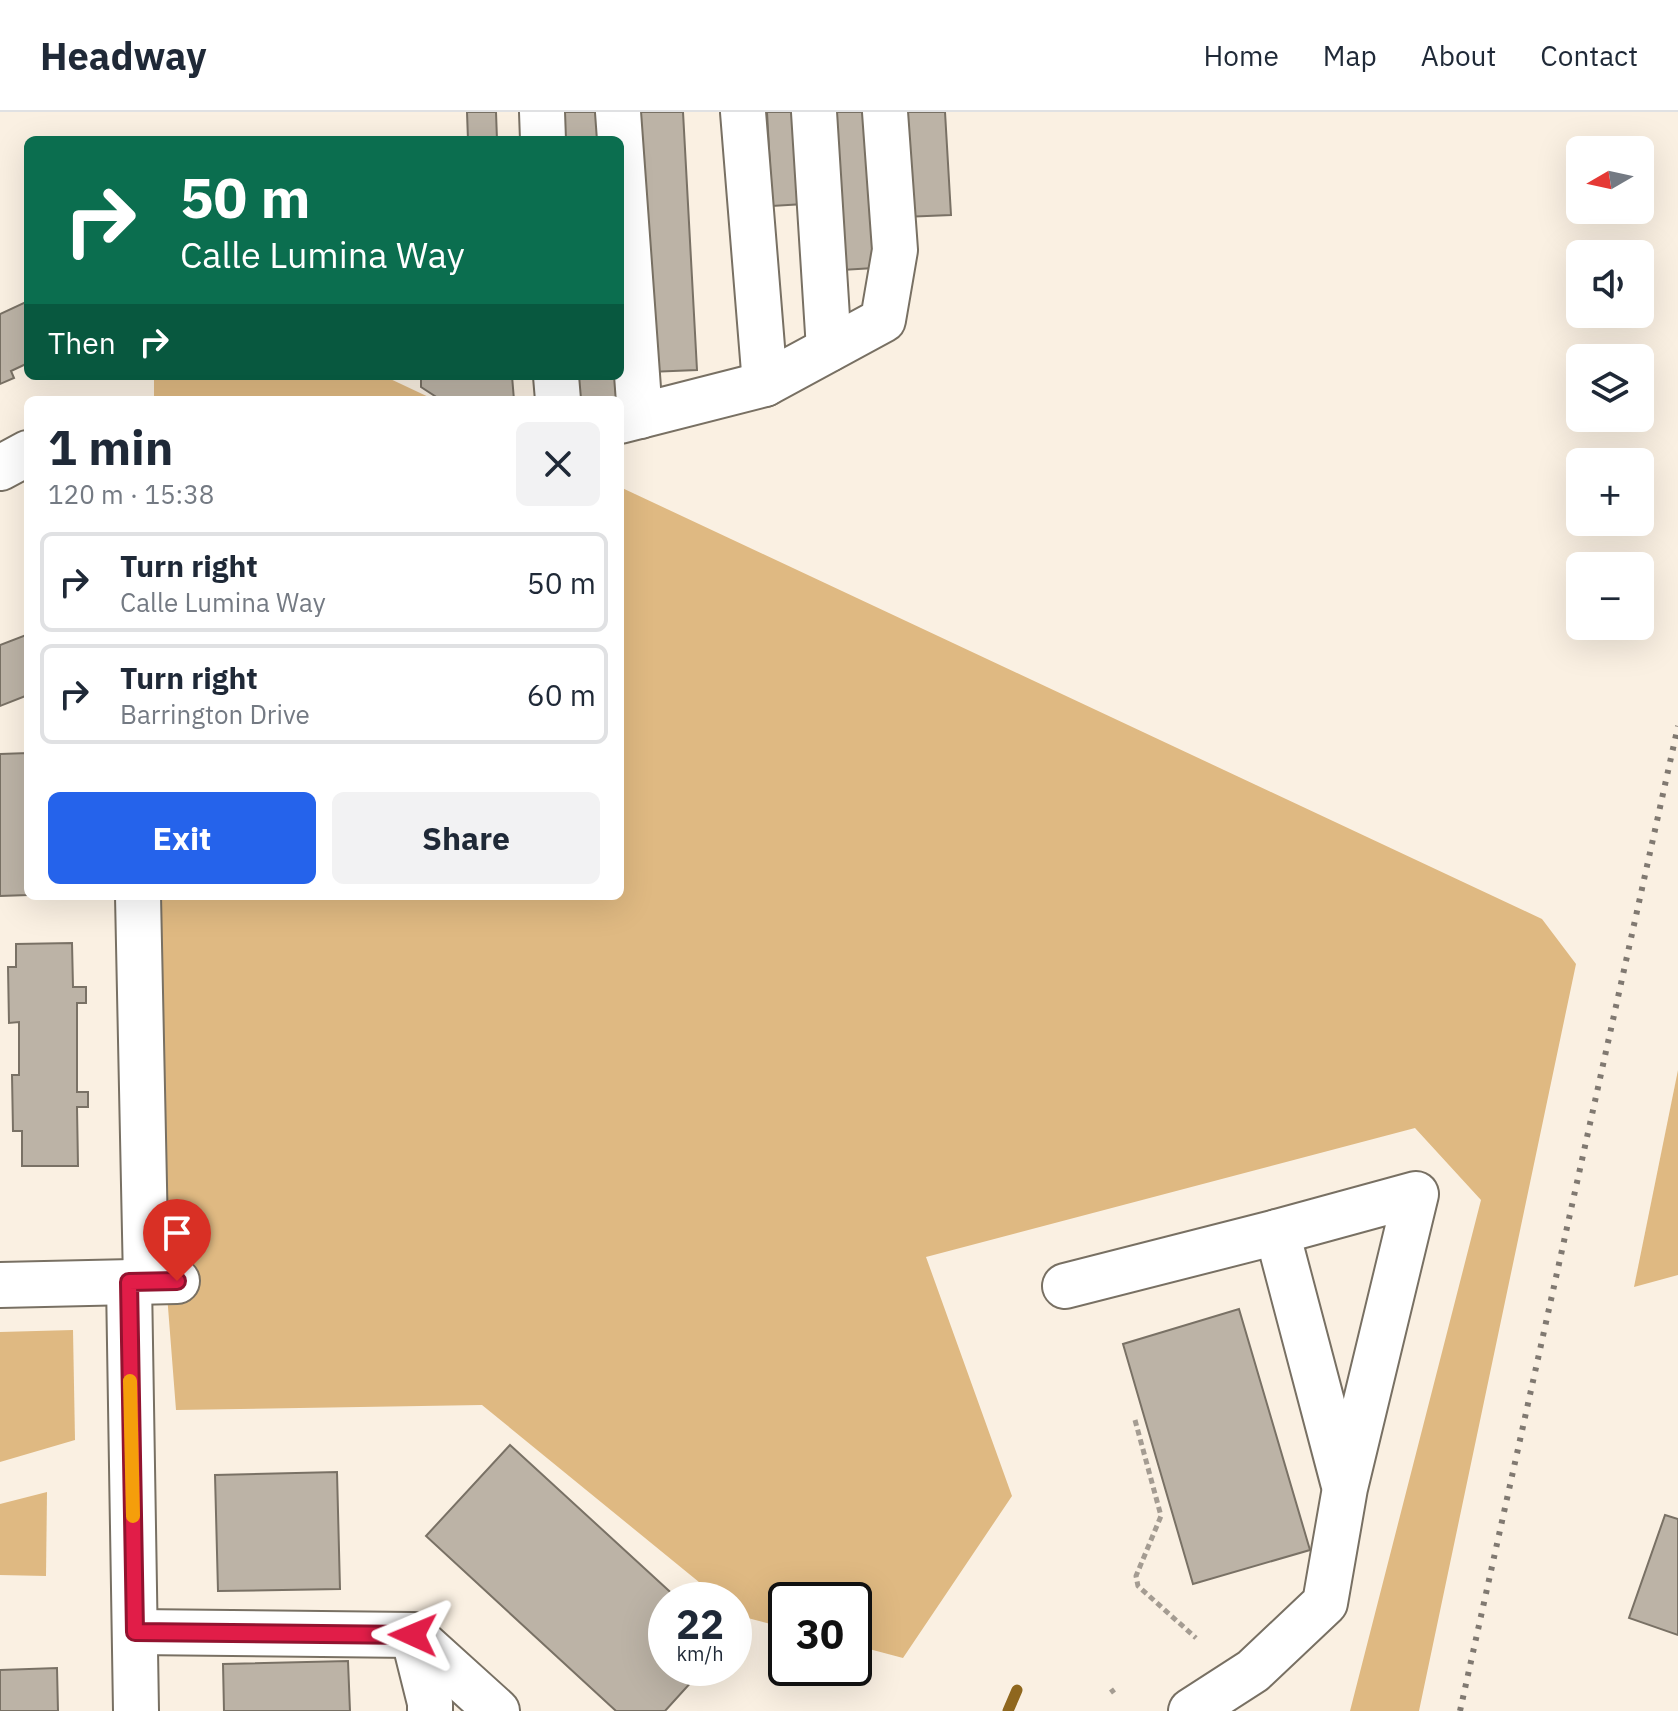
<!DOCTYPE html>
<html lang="en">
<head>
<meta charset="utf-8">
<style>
	:root { --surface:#fff; --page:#f2f2f3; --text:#1f2937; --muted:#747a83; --line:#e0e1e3; --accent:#2563eb }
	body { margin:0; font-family:"IBM Plex Sans",sans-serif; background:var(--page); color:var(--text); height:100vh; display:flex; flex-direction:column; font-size:30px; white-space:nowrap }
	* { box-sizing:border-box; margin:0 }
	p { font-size:26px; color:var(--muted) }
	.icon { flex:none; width:44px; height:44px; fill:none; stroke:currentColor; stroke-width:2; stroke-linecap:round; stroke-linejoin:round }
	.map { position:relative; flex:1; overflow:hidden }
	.details { position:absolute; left:24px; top:284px; width:600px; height:504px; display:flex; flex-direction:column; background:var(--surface); border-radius:12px; box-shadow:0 8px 32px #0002 }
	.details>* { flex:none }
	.guide { position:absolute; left:24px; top:24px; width:600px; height:244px; border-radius:12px; box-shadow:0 8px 32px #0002; background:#0b6e4f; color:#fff; overflow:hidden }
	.needle { width:52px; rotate:261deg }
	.buttons { position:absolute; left:1566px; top:24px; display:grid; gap:16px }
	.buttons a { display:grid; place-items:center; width:88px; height:88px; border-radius:12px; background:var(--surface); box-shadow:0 8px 32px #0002; font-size:40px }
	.speed { position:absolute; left:648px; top:1470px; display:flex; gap:16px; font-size:40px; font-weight:700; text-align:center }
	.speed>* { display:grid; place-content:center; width:104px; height:104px; border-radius:50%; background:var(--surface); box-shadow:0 8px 32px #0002; line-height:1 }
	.speed small { font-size:20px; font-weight:400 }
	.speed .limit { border:4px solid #111; border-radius:12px; background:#fff; color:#111 }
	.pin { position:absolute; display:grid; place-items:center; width:68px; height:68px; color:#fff; margin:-82px -34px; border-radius:50% 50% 50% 0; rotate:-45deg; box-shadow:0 0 8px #0007 }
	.pin .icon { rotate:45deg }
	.me { position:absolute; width:88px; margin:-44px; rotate:271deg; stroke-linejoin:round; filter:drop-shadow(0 0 6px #0008) }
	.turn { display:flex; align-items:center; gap:28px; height:168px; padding:0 24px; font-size:36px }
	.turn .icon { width:104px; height:104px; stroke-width:2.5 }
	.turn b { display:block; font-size:56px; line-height:68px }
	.then { display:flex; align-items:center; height:76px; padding:0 24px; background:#0003; gap:16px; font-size:30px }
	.round { display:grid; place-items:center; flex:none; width:84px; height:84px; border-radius:12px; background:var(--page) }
	.head { display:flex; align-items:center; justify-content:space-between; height:136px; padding:0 24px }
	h1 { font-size:48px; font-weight:700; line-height:60px }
	.button { display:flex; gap:16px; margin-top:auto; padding:16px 24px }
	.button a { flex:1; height:92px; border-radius:12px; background:var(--accent); color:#fff; font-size:32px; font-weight:700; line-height:92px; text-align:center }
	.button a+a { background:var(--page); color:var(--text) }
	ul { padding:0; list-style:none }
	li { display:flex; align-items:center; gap:24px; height:100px; margin:0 16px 12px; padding:0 8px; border:4px solid var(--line); border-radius:12px }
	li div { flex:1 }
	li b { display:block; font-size:30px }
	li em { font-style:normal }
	header { display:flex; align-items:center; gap:48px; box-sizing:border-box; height:112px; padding:0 40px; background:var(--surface); border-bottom:2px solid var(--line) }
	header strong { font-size:38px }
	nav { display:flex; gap:44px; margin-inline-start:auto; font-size:28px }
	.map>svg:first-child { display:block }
	.green { fill:#dfb982 }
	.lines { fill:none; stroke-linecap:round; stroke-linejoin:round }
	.stream { stroke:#8f671e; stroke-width:11 }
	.building { fill:#bcb3a6; stroke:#797165; stroke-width:2 }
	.minor-casing { stroke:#787063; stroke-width:48 }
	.path { stroke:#a49c92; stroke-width:5; stroke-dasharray:6 4; stroke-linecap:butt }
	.minor { stroke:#fff; stroke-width:44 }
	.rail { stroke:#807971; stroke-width:6; stroke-dasharray:4 8; stroke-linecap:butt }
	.route-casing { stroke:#92132f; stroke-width:20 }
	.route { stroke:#e11d48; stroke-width:14 }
	.slow { stroke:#f59e0b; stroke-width:14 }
</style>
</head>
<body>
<header>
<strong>Headway</strong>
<nav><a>Home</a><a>Map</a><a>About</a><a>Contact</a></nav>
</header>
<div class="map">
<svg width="1678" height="1599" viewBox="0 0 1678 1599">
	<rect width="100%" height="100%" fill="#faf0e2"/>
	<g class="green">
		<polygon points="154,264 384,264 435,288 154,288"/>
		<polygon points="620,375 1542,807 1576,852 1419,1599 1350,1599 1481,1088 1415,1016 926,1145 1012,1384 903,1546 854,1533 854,1488 786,1488 786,1516 740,1504 734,1498 734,1488 721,1488 482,1293 176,1298 162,1118 159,784 620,784"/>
		<polygon points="1678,958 1678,1163 1634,1175"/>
		<polygon points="73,1218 75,1328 0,1350 0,1220"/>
		<polygon points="47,1380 46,1464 0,1463 0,1392"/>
	</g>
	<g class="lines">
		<polyline class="stream" points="1008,1599 1017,1578"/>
	</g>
	<g class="building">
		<polygon points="467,0 496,0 497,28 468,28"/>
		<polygon points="554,0 604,0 605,28 556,28"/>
		<polygon points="634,0 683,0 697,258 649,260"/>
		<polygon points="767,0 799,0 804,92 772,94"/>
		<polygon points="833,0 865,0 874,156 842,158"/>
		<polygon points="898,0 945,0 951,103 903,105"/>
		<polygon points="28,189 28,251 11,259 14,266 0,272 0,202"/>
		<polygon points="421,264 512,264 514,288 441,288 421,275"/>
		<polygon points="569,264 618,264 619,288 570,288"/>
		<polygon points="26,523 28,529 28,583 0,594 0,533"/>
		<polygon points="28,641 28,783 0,784 0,642"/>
		<polygon points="72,831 73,875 86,875 86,891 77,891 77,980 88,980 88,995 77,995 78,1054 22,1054 22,1019 13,1019 12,963 19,963 19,910 9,911 8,855 16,855 16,832"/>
		<polygon points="1239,1197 1310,1438 1193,1472 1123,1232"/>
		<polygon points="510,1333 679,1488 666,1488 666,1556 704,1556 665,1599 616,1599 426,1424"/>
		<polygon points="337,1360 340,1477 218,1479 215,1363"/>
		<polygon points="1665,1403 1678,1407 1678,1523 1629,1506"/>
		<polygon points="348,1549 350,1599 224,1599 223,1552"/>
		<polygon points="57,1556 58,1599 0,1599 0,1558"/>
	</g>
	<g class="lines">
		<g class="minor-casing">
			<g id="minor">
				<polyline points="542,0 543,28"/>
				<polyline points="618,0 640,304"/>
				<polyline points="743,0 765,272"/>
				<polyline points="814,0 829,237"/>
				<polyline points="556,264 558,288"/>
				<polyline points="620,309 765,272 883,208 895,138 885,0"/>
				<polyline points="0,356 28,341"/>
				<polyline points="138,784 146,1169"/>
				<polyline points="129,1170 136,1599"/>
				<polyline points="0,1173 177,1169"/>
				<polyline points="1065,1174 1277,1120 1343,1370"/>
				<polyline points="135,1520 413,1523 497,1599"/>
				<polyline points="413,1523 430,1591 430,1599"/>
				<polyline points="1191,1599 1253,1559 1325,1491 1345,1376 1416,1082 1277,1120"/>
			</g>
		</g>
		<g class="path">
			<polyline points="1135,1308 1161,1404 1136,1464 1138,1474 1196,1526"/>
			<polyline points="1111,1577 1114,1581"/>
		</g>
		<use href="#minor" class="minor"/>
		<polyline class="rail" points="1460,1599 1678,614"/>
	</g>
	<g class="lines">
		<g class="route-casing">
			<polyline id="route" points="177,1169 129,1170 135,1520 413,1523"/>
		</g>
		<use href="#route" class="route"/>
		<polyline class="slow" points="130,1269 133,1404"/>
	</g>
</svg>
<div class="buttons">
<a><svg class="needle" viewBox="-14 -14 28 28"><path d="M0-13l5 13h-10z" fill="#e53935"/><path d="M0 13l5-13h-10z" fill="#747a83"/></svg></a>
<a><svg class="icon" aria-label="sound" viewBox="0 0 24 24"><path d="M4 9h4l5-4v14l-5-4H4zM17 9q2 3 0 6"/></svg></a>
<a><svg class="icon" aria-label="layers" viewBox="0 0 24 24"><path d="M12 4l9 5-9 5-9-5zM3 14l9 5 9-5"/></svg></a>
<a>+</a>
<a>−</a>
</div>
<div class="speed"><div>22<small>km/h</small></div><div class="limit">30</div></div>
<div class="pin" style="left:177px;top:1169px;background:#d93025"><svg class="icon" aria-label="arrive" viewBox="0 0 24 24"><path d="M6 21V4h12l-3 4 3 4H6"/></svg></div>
<svg class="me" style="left:413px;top:1523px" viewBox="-20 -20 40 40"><path d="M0-17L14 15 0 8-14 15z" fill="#e11d48" stroke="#fff" stroke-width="4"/></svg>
<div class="guide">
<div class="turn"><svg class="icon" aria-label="right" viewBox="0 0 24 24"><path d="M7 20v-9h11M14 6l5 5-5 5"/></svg><div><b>50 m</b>Calle Lumina Way</div></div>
<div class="then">Then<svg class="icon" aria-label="right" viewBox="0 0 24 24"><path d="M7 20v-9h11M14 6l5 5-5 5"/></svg></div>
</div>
<section class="details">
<div class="head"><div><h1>1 min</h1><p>120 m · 15:38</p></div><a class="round"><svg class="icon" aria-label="close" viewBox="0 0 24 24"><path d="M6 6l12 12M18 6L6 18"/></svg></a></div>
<ul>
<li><svg class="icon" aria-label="right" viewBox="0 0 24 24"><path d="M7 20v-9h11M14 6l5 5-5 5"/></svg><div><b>Turn right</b><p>Calle Lumina Way</p></div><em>50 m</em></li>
<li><svg class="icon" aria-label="right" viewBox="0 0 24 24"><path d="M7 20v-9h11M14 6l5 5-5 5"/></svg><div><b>Turn right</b><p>Barrington Drive</p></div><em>60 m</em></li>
</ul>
<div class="button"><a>Exit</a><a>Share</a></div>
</section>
</div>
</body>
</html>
